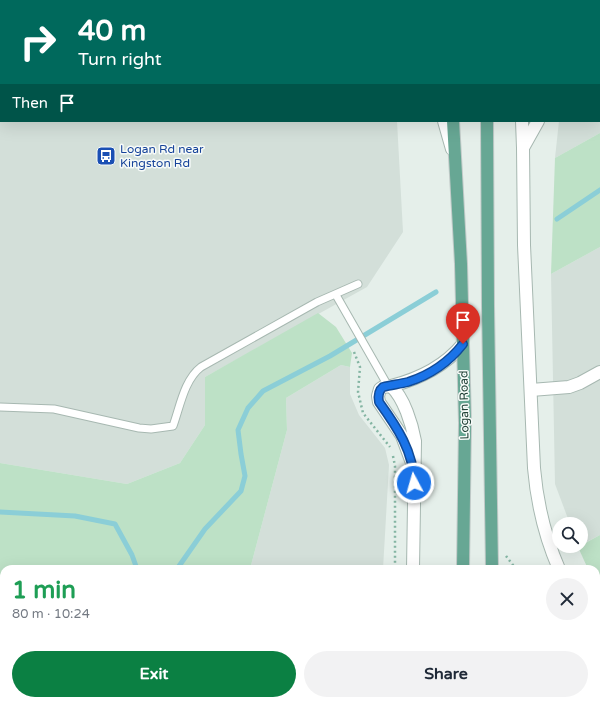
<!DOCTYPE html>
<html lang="en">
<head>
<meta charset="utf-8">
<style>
	:root { --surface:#fff; --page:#f2f2f3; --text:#1f2937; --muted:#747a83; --accent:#0b8043 }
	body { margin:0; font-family:"Varela Round",sans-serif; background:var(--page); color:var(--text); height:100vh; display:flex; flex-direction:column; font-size:15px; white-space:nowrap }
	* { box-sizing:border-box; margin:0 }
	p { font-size:13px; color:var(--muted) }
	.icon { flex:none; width:22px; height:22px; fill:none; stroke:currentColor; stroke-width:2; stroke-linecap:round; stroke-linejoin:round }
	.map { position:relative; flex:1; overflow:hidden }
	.panel { position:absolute; left:0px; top:565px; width:600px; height:140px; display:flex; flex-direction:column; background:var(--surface); border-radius:12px 12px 0 0; box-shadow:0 4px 16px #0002 }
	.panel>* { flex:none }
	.banner { position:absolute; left:0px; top:0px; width:600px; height:122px; box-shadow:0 4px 16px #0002; background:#00695c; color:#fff; overflow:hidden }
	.tools { position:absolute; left:552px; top:517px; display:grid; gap:8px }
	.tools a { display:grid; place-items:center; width:36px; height:36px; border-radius:50%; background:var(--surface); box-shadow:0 4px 16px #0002; font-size:20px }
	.pin { position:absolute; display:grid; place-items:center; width:34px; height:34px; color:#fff; margin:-41px -17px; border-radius:50% 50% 50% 0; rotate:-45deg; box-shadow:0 0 4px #0007 }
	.pin .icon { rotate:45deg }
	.me { position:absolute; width:44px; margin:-22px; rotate:354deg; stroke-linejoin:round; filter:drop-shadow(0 0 3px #0008) }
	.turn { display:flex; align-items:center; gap:14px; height:84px; padding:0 12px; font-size:18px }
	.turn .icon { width:52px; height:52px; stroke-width:2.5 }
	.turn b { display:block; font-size:28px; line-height:34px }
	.then { display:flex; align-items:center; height:38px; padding:0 12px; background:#0003; gap:8px; font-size:15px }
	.round { display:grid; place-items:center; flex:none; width:42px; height:42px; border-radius:21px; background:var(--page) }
	.head { display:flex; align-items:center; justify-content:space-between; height:68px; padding:0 12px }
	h1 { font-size:24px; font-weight:700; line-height:30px; color:#1e9e55 }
	.primary-button { display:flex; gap:8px; margin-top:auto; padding:8px 12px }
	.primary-button a { flex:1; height:46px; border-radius:24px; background:var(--accent); color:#fff; font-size:16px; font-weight:700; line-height:46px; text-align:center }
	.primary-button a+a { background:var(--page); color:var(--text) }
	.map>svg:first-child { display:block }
	.built { fill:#d3dfd9 }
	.green { fill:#bde1c6 }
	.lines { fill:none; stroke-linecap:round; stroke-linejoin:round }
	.stream { stroke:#8bced7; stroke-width:5 }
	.service-casing { stroke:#a7b8b1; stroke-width:9 }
	.minor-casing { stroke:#a7b8b1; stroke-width:14 }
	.tertiary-casing { stroke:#a7b8b1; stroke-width:14 }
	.secondary-casing { stroke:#a3bcb2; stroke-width:14 }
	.primary-casing { stroke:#c1cac8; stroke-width:14 }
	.path { stroke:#84b5a3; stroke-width:2.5; stroke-dasharray:2 3; stroke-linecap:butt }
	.service { stroke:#fff; stroke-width:7 }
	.minor { stroke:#fff; stroke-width:12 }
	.tertiary { stroke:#fff; stroke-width:12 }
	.secondary { stroke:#fff; stroke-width:12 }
	.primary { stroke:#67a794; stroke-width:12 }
	.route-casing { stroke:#114b97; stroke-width:10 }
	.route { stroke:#1a73e8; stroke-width:7 }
	.labels { text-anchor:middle; stroke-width:3; stroke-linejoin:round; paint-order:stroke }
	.transit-label { font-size:12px; fill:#164399; stroke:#f7fbf9; text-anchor:start }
	.street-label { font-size:12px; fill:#234339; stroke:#f7fbf9 }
</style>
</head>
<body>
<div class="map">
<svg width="600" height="705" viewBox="0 0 600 705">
	<rect width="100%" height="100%" fill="#e5efea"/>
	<g class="built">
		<polygon points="591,0 600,0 600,133 555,158 559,121 599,121 599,1 591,1"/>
		<polygon points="0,33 1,121 397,121 403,232 367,287 205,377 205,425 180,463 127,484 0,463"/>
		<polygon points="600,247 600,535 581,545 581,524 570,524 555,484 551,274"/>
		<polygon points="341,365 350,367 350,394 359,415 385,448 389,465 383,569 250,569 287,430 286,398"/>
		<polygon points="0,581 4,584 4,701 77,701 78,705 0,705"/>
		<polygon points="209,701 375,701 375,705 210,705"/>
	</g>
	<g class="green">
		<polygon points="600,133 600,247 551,274 555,158"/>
		<polygon points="318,313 336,327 352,353 350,367 341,365 286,398 287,430 250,569 4,569 4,584 0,581 0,463 127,484 180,463 205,425 205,377"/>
		<polygon points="600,535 600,594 596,585 596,569 588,569 578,547"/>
		<polygon points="77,701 209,701 210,705 78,705"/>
	</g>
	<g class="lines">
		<g class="stream">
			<polyline points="557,219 600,190"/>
			<polyline points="0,512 75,516 115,524 132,555 137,569"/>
			<polyline points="177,569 205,529 241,491 245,476 241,454 238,430 248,408 263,391 330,356 436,292"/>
			<polyline points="162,701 163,705"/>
		</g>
		<g class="service-casing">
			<g id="service">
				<polyline points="336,295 388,386"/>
				<path d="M0,407L54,409L139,428L151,429L173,426C180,407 184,380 201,367L317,302L358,284"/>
			</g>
		</g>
		<g class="minor-casing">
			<g id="minor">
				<polyline points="544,1 547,0"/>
				<polyline points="573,1 573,0"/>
				<path d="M522,121L523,148L524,245L534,468C537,503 545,537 559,569"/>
				<polyline points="524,146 538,121"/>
				<path d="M391,386C404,398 412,424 415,441L413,569"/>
				<polyline points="531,390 569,387 580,383 600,372"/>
				<path d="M412,463L402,436L379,402L378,396L380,389L383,387L391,386C419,379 444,367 463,344"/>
				<polyline points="596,651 600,660"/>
				<polyline points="403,705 404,701"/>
			</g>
		</g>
		<g class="tertiary-casing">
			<g id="tertiary">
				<polyline points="383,0 384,1"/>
				<polyline points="258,1 260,0"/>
				<polyline points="0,2 1,2"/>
				<polyline points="444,121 452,149"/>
			</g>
		</g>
		<g class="secondary-casing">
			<polyline id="secondary" points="534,701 538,705"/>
		</g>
		<g class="primary-casing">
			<g id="primary">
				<polyline points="450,0 450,1"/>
				<polyline points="488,0 488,1"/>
				<polyline points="453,121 461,264 465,423 463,569"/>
				<polyline points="487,121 488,306 492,569"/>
				<polyline points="482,701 486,705"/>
				<polyline points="495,701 495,705"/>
				<polyline points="454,705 454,701"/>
			</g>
		</g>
		<g class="path">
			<polyline points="354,352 360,367 358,392 363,413 390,447"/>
			<polyline points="393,456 395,466 395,569"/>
			<polyline points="506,556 516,569"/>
			<polyline points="384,705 385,701"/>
		</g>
		<use href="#service" class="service"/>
		<use href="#minor" class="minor"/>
		<use href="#tertiary" class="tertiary"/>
		<use href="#secondary" class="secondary"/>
		<use href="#primary" class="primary"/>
	</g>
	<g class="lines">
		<g class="route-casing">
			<path id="route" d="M414,483C414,452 397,427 379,402C378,396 378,391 383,387C391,385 400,384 408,382C430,375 449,362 463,344"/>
		</g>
		<use href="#route" class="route"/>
	</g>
	<defs>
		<g id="bus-square" transform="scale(1)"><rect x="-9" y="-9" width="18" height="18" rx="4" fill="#1a4fb4" stroke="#f7fbf9"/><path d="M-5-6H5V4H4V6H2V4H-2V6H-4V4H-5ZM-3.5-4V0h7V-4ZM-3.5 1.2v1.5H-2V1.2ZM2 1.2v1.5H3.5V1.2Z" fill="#fff"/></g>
	</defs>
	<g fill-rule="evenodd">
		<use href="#bus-square" x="106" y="156"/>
	</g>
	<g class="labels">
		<g class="transit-label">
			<text x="120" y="153">Logan Rd near<tspan x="120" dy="14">Kingston Rd</tspan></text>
		</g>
		<g class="street-label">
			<text transform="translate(464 405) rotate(-91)" y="4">Logan Road</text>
		</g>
	</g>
</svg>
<div class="tools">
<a><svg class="icon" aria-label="search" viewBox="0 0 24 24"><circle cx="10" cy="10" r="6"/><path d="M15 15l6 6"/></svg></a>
</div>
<div class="pin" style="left:463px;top:344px;background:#d93025"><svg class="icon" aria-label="arrive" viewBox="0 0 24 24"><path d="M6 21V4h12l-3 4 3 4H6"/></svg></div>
<svg class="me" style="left:414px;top:483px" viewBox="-20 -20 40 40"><circle r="17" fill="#1a73e8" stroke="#fff" stroke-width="3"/><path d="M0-11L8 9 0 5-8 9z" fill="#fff"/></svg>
<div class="banner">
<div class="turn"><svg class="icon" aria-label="right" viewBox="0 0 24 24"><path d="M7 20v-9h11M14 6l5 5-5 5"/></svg><div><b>40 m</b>Turn right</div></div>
<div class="then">Then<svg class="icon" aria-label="arrive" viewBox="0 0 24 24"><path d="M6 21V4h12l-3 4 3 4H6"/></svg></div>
</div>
<section class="panel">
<div class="head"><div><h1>1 min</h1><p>80 m · 10:24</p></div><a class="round"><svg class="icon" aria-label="close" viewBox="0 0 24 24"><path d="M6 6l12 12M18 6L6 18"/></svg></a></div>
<div class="primary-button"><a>Exit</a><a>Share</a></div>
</section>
</div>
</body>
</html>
